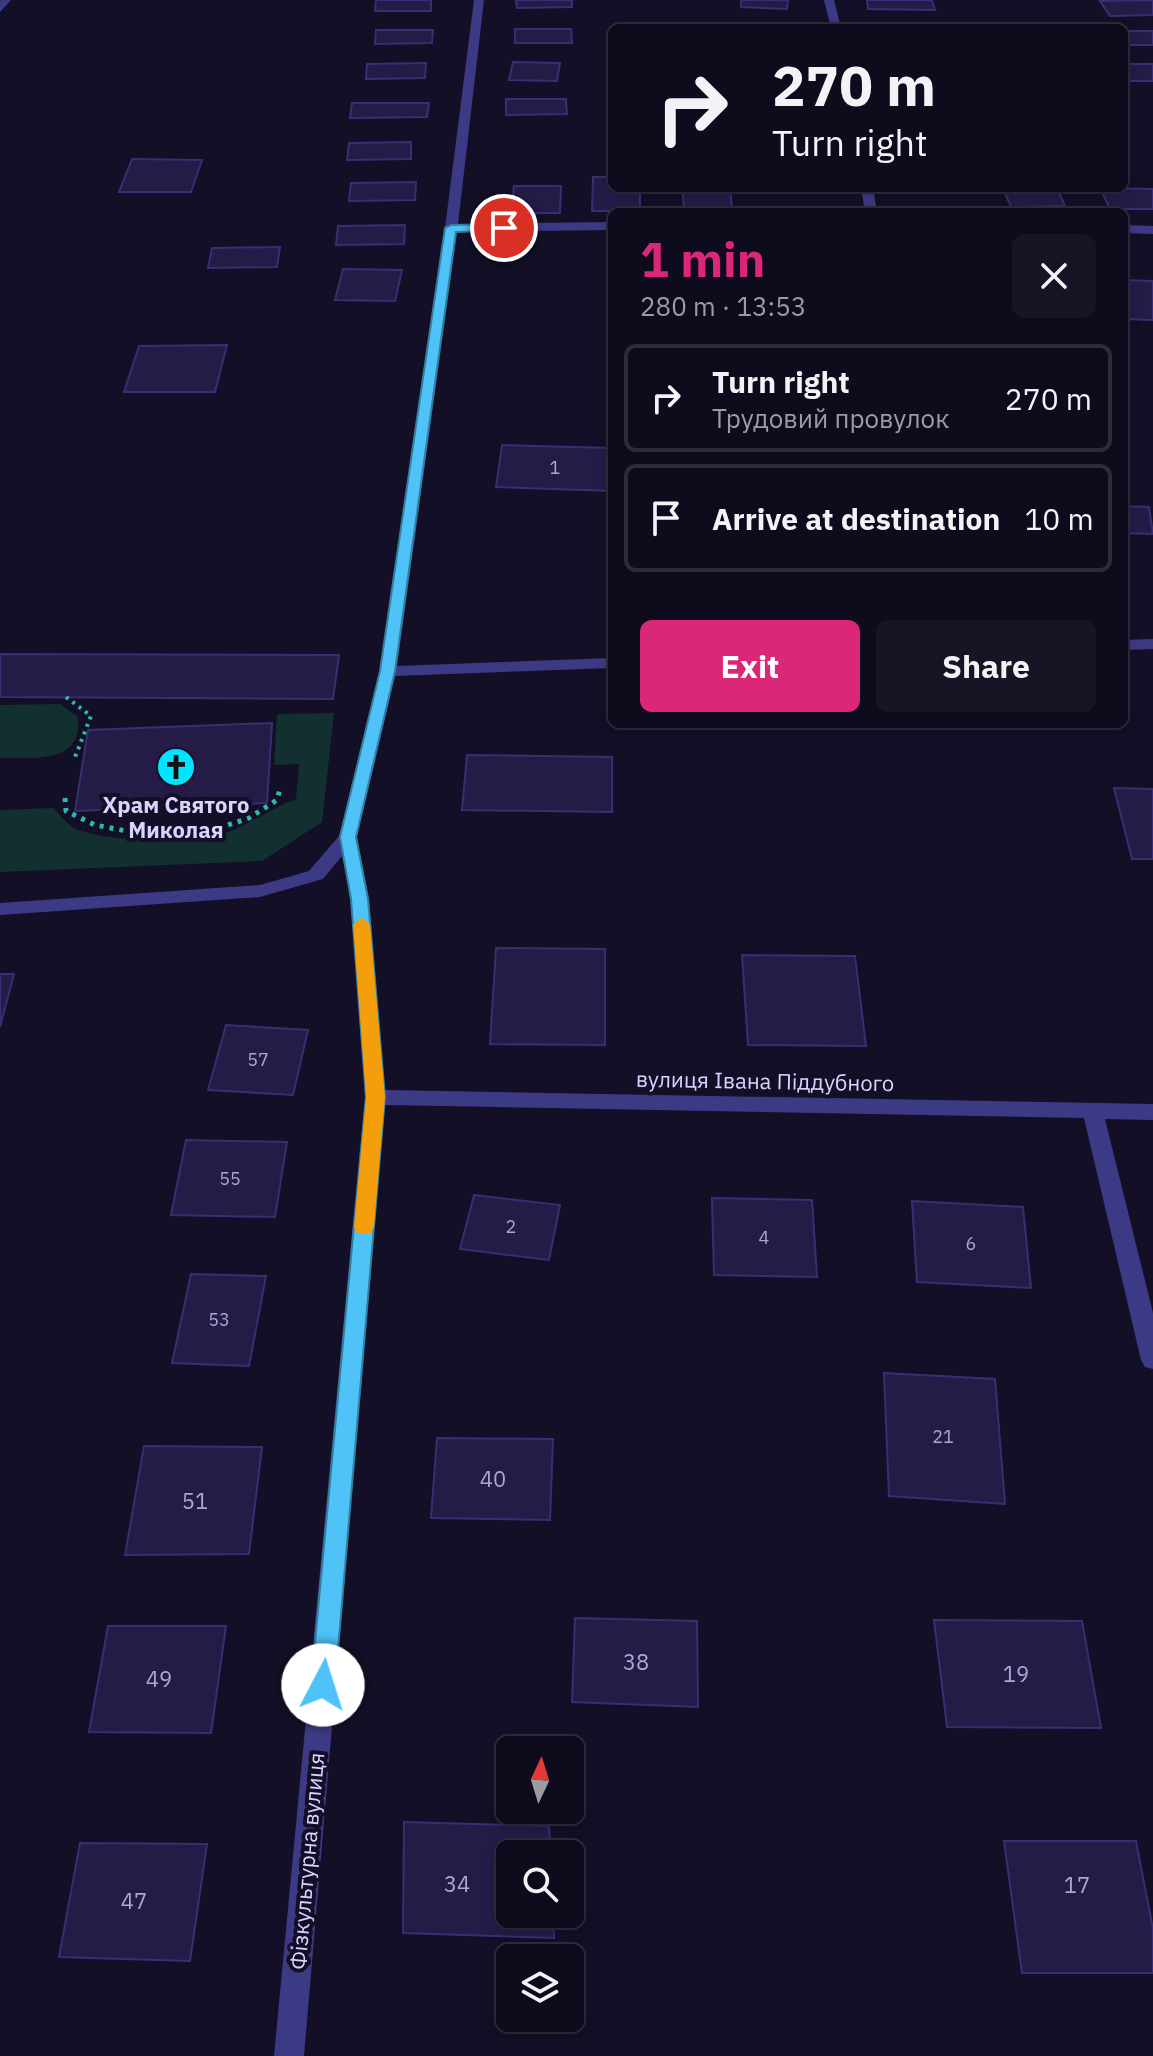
<!DOCTYPE html>
<html lang="en">
<head>
<meta charset="utf-8">
<style>
	:root { --surface:#0e0b1c; --page:#171425; --text:#f1f3f6; --muted:#9b9ba3; --line:#2e2b3b; --accent:#db2777 }
	body { margin:0; font-family:"IBM Plex Sans",sans-serif; background:var(--page); color:var(--text); height:100vh; display:flex; flex-direction:column; font-size:30px; white-space:nowrap }
	* { box-sizing:border-box; margin:0 }
	p { font-size:26px; color:var(--muted) }
	.icon { flex:none; width:44px; height:44px; fill:none; stroke:currentColor; stroke-width:2; stroke-linecap:round; stroke-linejoin:round }
	.map { position:relative; flex:1; overflow:hidden }
	.panel { position:absolute; left:608px; top:208px; width:520px; height:520px; display:flex; flex-direction:column; background:var(--surface); border-radius:12px; box-shadow:0 4px 12px #0003,0 0 0 2px var(--line) }
	.panel>* { flex:none }
	.top-card { position:absolute; left:608px; top:24px; width:520px; height:168px; border-radius:12px; box-shadow:0 4px 12px #0003,0 0 0 2px var(--line); background:#0e0b1c; color:var(--text); overflow:hidden }
	.needle { width:52px; rotate:4deg }
	.buttons { position:absolute; left:496px; top:1736px; display:grid; gap:16px }
	.buttons a { display:grid; place-items:center; width:88px; height:88px; border-radius:12px; background:var(--surface); box-shadow:0 4px 12px #0003,0 0 0 2px var(--line); font-size:40px }
	.pin { position:absolute; display:grid; place-items:center; width:68px; height:68px; color:#fff; margin:-34px; border:4px solid #fff; border-radius:50%; box-shadow:0 2px 8px #0007 }
	.me { position:absolute; width:88px; margin:-44px; rotate:5deg; stroke-linejoin:round; filter:drop-shadow(0 0 6px #0008) }
	.turn { display:flex; align-items:center; gap:28px; height:168px; padding:0 32px; font-size:36px }
	.turn .icon { width:104px; height:104px; stroke-width:2.5 }
	.turn b { display:block; font-size:56px; line-height:68px }
	.round { display:grid; place-items:center; flex:none; width:84px; height:84px; border-radius:12px; background:var(--page) }
	.head { display:flex; align-items:center; justify-content:space-between; height:136px; padding:0 32px }
	h1 { font-size:48px; font-weight:800; line-height:60px; color:var(--accent) }
	.button { display:flex; gap:16px; margin-top:auto; padding:16px 32px }
	.button a { flex:1; height:92px; border-radius:12px; background:var(--accent); color:#fff; font-size:32px; font-weight:800; line-height:92px; text-align:center }
	.button a+a { background:var(--page); color:var(--text) }
	ul { padding:0; list-style:none }
	li { display:flex; align-items:center; gap:24px; height:108px; margin:0 16px 12px; padding:0 16px; border:4px solid var(--line); border-radius:12px }
	li div { flex:1 }
	li b { display:block; font-size:30px }
	li em { font-style:normal }
	.map>svg:first-child { display:block }
	.green { fill:#12302f }
	.building { fill:#241b47; stroke:#3b2d73; stroke-width:2 }
	.lines { fill:none; stroke-linecap:round; stroke-linejoin:round }
	.path-far1 { stroke:#2fb8b0; stroke-width:4; stroke-dasharray:3 5; stroke-linecap:butt }
	.path { stroke:#2fb8b0; stroke-width:5; stroke-dasharray:4 6; stroke-linecap:butt }
	.minor { fill:#3d3a85; fill-rule:evenodd }
	.route { fill:#4fc3f7; stroke:#337fa1; stroke-width:2 }
	.slow { fill:#f59e0b }
	.labels { text-anchor:middle; stroke-width:8; stroke-linejoin:round; paint-order:stroke }
	.number-label { font-size:18px; fill:#aca6d1 }
	.poi-label { font-size:22px; font-weight:bold; fill:#d9d4ff; stroke:#130f26 }
	.street-label { font-size:22px; fill:#d9d4ff; stroke:#130f26 }
	.near-number-label { font-size:22px; fill:#aca6d1 }
</style>
</head>
<body>
<div class="map">
<svg width="1153" height="2056" viewBox="0 0 1153 2056">
	<rect width="100%" height="100%" fill="#130f26"/>
	<g class="green">
		<path d="M60,704L78,717C83,765 33,757 0,758V705Z"/>
		<path d="M334,713L322,822L262,861L0,872V810L54,808C59,814 65,822 71,826C94,842 184,843 212,837C242,830 267,810 296,799L299,764L274,765L277,714Z"/>
	</g>
	<g class="building">
		<polygon points="376,0 431,0 431,11 375,11"/>
		<polygon points="516,0 572,0 572,7 517,8"/>
		<polygon points="741,0 788,0 787,9 741,7"/>
		<polygon points="867,0 932,0 935,10 868,9"/>
		<polygon points="1153,0 1153,15 1110,16 1100,1"/>
		<polygon points="515,29 571,29 572,43 515,43"/>
		<polygon points="376,30 433,30 432,43 375,44"/>
		<rect x="1124" y="31" width="29" height="14"/>
		<polygon points="513,62 560,63 557,81 509,80"/>
		<polygon points="426,63 425,78 366,79 367,64"/>
		<rect x="1124" y="64" width="29" height="17"/>
		<polygon points="506,99 566,99 567,114 506,115"/>
		<polygon points="352,103 429,103 427,117 350,118"/>
		<polygon points="411,142 411,159 347,160 349,143"/>
		<polygon points="132,159 202,160 191,192 119,192"/>
		<polygon points="593,177 612,177 612,188 640,188 640,211 592,211"/>
		<polygon points="416,182 415,200 349,201 351,183"/>
		<polygon points="514,186 561,186 560,213 511,213"/>
		<polygon points="682,188 730,188 732,208 684,207"/>
		<polygon points="1003,188 1057,188 1065,206 1011,207"/>
		<polygon points="1100,188 1153,189 1153,209 1110,209"/>
		<polygon points="405,225 404,244 336,245 338,226"/>
		<polygon points="280,247 277,267 208,268 212,248"/>
		<polygon points="343,269 402,270 395,301 335,300"/>
		<polygon points="1124,280 1153,281 1153,320 1124,319"/>
		<polygon points="227,345 215,392 124,392 139,346"/>
		<polygon points="502,445 612,448 612,491 496,487"/>
		<polygon points="1124,506 1149,507 1153,534 1124,533"/>
		<polygon points="0,654 339,655 333,699 0,697"/>
		<polygon points="272,723 267,803 75,811 88,730"/>
		<polygon points="467,755 612,757 612,812 462,810"/>
		<polygon points="1114,788 1153,789 1153,859 1132,859"/>
		<polygon points="496,948 605,949 605,1045 490,1044"/>
		<polygon points="742,955 855,956 866,1046 748,1045"/>
		<polygon points="0,974 14,974 0,1027"/>
		<polygon points="226,1025 308,1030 293,1095 208,1090"/>
		<polygon points="186,1140 287,1142 275,1217 171,1215"/>
		<polygon points="474,1195 560,1205 549,1260 460,1249"/>
		<polygon points="712,1198 812,1200 817,1277 714,1275"/>
		<polygon points="912,1201 1023,1207 1031,1288 917,1282"/>
		<polygon points="191,1274 266,1276 249,1366 172,1363"/>
		<polygon points="884,1373 995,1379 1005,1504 889,1496"/>
		<polygon points="437,1438 553,1439 550,1520 431,1518"/>
		<polygon points="144,1446 262,1447 249,1554 125,1555"/>
		<polygon points="575,1618 697,1621 698,1707 572,1702"/>
		<polygon points="934,1620 1082,1621 1101,1728 947,1727"/>
		<polygon points="108,1626 226,1626 211,1733 89,1732"/>
		<polygon points="404,1822 549,1826 551,1854 510,1854 510,1914 553,1914 554,1938 403,1933"/>
		<polygon points="1004,1841 1136,1841 1153,1929 1153,1973 1022,1973"/>
		<polygon points="80,1843 207,1844 190,1961 59,1957"/>
	</g>
	<g class="lines">
		<polyline class="path-far1" points="66,697 91,716 75,757"/>
		<polyline class="path" points="65,798 66,811 95,825 132,832 210,831 249,818 277,800 280,789"/>
		<g class="minor">
			<polygon points="1,0 11,0 0,12 0,1"/>
			<polygon points="474,0 484,0 458,224 612,222 612,230 457,232 397,666 612,658 612,668 395,676 357,837 369,899 385,1090 1153,1104 1153,1120 1105,1119 1153,1313 1153,1369 1145,1367 1141,1360 1084,1118 385,1105 304,2056 274,2056 365,1097 351,899 342,856 323,879 260,897 0,915 0,903 260,885 309,871 339,836 380,671 445,228"/>
			<polygon points="824,0 834,0 841,28 831,28"/>
			<polygon points="861,188 873,188 877,212 865,212"/>
			<polygon points="1124,225 1153,226 1153,234 1124,233"/>
			<polygon points="1153,639 1153,649 1124,650 1124,640"/>
		</g>
	</g>
	<polygon class="route" points="504,224 508,225 508,230 456,232 395,671 356,837 368,899 385,1097 335,1685 331,1693 323,1696 314,1693 311,1685 366,1097 351,899 340,837 380,671 445,228 451,225"/>
	<polygon class="slow" points="362,918 370,924 385,1097 374,1227 371,1233 357,1233 354,1227 366,1097 353,924"/>
	<defs>
		<g id="church-disc" transform="scale(2)"><circle r="9.5" fill="#00e5ff" stroke="#130f26"/><path d="M-1.2-6h2.4v3.5h3.3v2.4h-3.3V6h-2.4V-.1h-3.3v-2.4h3.3Z" fill="#111"/></g>
	</defs>
	<g fill-rule="evenodd">
		<use href="#church-disc" x="176" y="767"/>
	</g>
	<g class="labels">
		<g class="number-label">
			<text x="555" y="474">1</text>
			<text x="258" y="1066">57</text>
			<text x="230" y="1185">55</text>
			<text x="511" y="1233">2</text>
			<text x="764" y="1244">4</text>
			<text x="971" y="1250">6</text>
			<text x="219" y="1326">53</text>
			<text x="943" y="1443">21</text>
		</g>
		<g class="poi-label">
			<text x="176" y="813">Храм Святого<tspan x="176" dy="25">Миколая</tspan></text>
		</g>
		<g class="street-label">
			<text transform="translate(765 1081) rotate(1)" y="8">вулиця Івана Піддубного</text>
			<text transform="translate(307 1861) rotate(-85)" y="8">Фізкультурна вулиця</text>
		</g>
		<g class="near-number-label">
			<text x="493" y="1487">40</text>
			<text x="195" y="1509">51</text>
			<text x="636" y="1670">38</text>
			<text x="1016" y="1682">19</text>
			<text x="159" y="1687">49</text>
			<text x="457" y="1892">34</text>
			<text x="1077" y="1893">17</text>
			<text x="134" y="1909">47</text>
		</g>
	</g>
</svg>
<div class="buttons">
<a><svg class="needle" viewBox="-14 -14 28 28"><path d="M0-13l5 13h-10z" fill="#e53935"/><path d="M0 13l5-13h-10z" fill="#9b9ba3"/></svg></a>
<a><svg class="icon" aria-label="search" viewBox="0 0 24 24"><circle cx="10" cy="10" r="6"/><path d="M15 15l6 6"/></svg></a>
<a><svg class="icon" aria-label="layers" viewBox="0 0 24 24"><path d="M12 4l9 5-9 5-9-5zM3 14l9 5 9-5"/></svg></a>
</div>
<div class="pin" style="left:504px;top:228px;background:#d93025"><svg class="icon" aria-label="arrive" viewBox="0 0 24 24"><path d="M6 21V4h12l-3 4 3 4H6"/></svg></div>
<svg class="me" style="left:323px;top:1685px" viewBox="-20 -20 40 40"><circle r="19" fill="#fff"/><path d="M0-13L10 11 0 6-10 11z" fill="#4fc3f7"/></svg>
<div class="top-card">
<div class="turn"><svg class="icon" aria-label="right" viewBox="0 0 24 24"><path d="M7 20v-9h11M14 6l5 5-5 5"/></svg><div><b>270 m</b>Turn right</div></div>
</div>
<section class="panel">
<div class="head"><div><h1>1 min</h1><p>280 m · 13:53</p></div><a class="round"><svg class="icon" aria-label="close" viewBox="0 0 24 24"><path d="M6 6l12 12M18 6L6 18"/></svg></a></div>
<ul>
<li><svg class="icon" aria-label="right" viewBox="0 0 24 24"><path d="M7 20v-9h11M14 6l5 5-5 5"/></svg><div><b>Turn right</b><p>Трудовий провулок</p></div><em>270 m</em></li>
<li><svg class="icon" aria-label="arrive" viewBox="0 0 24 24"><path d="M6 21V4h12l-3 4 3 4H6"/></svg><div><b>Arrive at destination</b></div><em>10 m</em></li>
</ul>
<div class="button"><a>Exit</a><a>Share</a></div>
</section>
</div>
</body>
</html>
